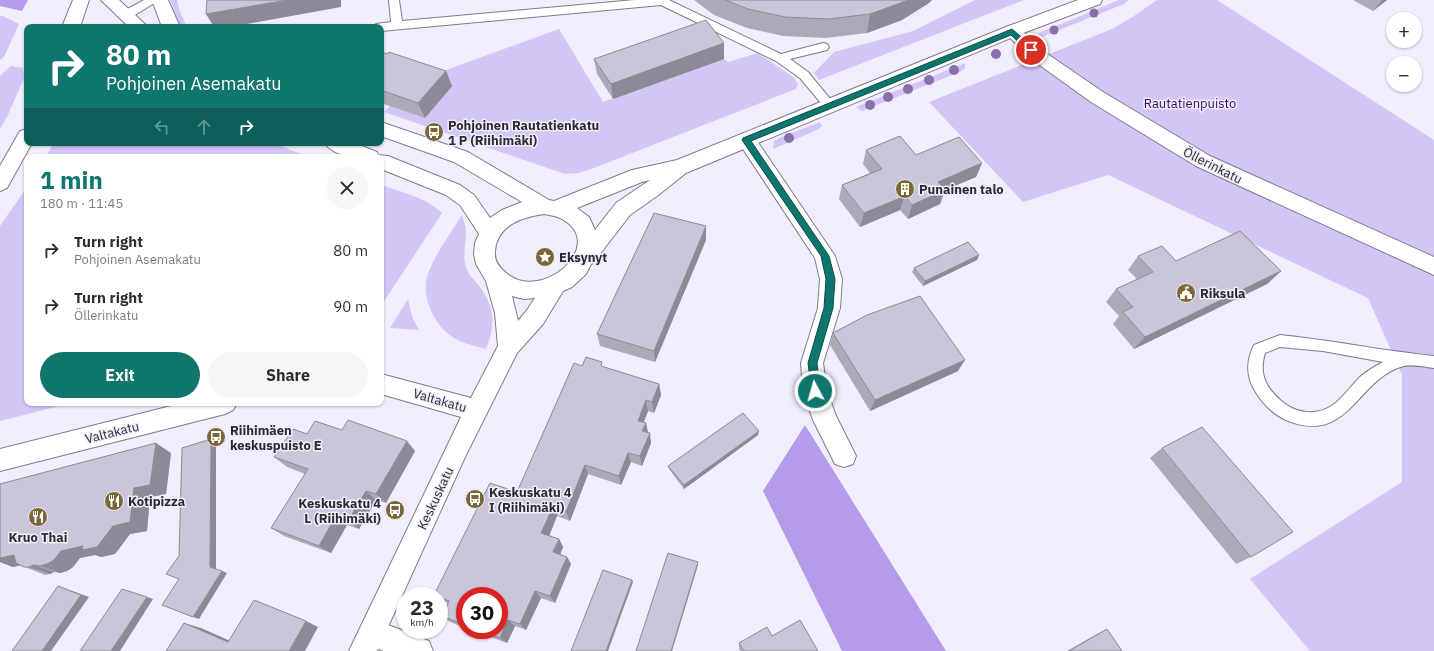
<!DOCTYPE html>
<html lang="en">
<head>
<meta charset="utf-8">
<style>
	:root { --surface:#fff; --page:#f7f7f7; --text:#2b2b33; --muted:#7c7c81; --accent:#0f766e }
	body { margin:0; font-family:"IBM Plex Sans",sans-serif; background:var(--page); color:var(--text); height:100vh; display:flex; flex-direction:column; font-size:15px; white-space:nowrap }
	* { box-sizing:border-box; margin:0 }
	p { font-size:13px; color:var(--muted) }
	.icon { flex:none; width:22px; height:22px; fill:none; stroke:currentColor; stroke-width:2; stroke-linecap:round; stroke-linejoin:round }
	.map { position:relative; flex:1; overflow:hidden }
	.details { position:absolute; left:24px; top:154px; width:360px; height:252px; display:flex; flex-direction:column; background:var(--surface); border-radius:8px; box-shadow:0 1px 3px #0004 }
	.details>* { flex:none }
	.top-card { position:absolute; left:24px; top:24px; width:360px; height:122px; border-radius:8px; box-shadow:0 1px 3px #0004; background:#0f766e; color:#fff; overflow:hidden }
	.tools { position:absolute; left:1386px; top:12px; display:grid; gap:8px }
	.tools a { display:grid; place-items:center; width:36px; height:36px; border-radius:50%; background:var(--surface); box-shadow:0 1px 3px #0004; font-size:20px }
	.speed { position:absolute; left:396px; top:587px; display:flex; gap:8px; font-size:20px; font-weight:700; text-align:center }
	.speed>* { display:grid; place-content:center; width:52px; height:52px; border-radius:50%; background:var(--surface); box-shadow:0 1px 3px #0004; line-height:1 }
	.speed small { font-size:10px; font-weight:400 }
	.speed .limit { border:6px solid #d22; background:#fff; color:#111 }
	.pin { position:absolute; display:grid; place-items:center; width:34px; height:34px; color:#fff; margin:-17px; border:2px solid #fff; border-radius:50%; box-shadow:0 1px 4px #0007 }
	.me { position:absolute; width:44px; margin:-22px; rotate:354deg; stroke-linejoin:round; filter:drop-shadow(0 0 3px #0008) }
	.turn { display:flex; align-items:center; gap:14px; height:84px; padding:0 16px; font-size:18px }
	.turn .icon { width:52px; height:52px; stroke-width:2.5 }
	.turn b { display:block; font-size:28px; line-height:34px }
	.lanes { display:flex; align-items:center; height:38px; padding:0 16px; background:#0003; justify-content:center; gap:20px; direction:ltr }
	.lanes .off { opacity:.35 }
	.round { display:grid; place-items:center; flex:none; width:42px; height:42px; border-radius:21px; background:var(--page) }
	.summary { display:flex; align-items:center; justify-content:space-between; height:68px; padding:0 16px }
	h1 { font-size:24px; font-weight:800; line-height:30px; color:var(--accent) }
	.action { display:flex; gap:8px; margin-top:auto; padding:8px 16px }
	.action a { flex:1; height:46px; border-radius:24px; background:var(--accent); color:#fff; font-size:16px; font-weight:800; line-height:46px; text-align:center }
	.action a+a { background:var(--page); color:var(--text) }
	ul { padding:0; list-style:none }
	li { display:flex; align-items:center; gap:12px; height:56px; padding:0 16px }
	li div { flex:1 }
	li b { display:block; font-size:15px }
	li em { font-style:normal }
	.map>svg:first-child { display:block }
	.green { fill:#d3c5f6 }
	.forest { fill:#b49cea }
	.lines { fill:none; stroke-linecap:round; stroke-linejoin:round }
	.service-casing { stroke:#7f7b8c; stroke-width:2 }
	.minor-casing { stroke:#7f7b8c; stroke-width:2 }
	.tertiary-casing { stroke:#7f7b8c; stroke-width:2 }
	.service { fill:#fff; fill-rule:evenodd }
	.minor { fill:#fff; fill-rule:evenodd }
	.tertiary { fill:#fff; fill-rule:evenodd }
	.tree { fill:#8a70aa }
	.wall { fill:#aea9ba }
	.shaded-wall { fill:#8d8a97 }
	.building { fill:#cac5d8; stroke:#8d8a97 }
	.route { fill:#0f766e; stroke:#0a4d48 }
	.labels { text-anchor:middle; stroke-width:3; stroke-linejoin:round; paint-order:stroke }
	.park-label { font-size:13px; fill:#360a66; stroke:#f1edfc }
	.poi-label { font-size:13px; font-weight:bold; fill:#2c2a31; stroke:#f1edfc; text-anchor:start }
	.street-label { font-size:13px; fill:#2c2a31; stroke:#f1edfc }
</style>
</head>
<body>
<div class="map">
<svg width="1434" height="651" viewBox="0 0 1434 651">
	<rect width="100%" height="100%" fill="#f1edfc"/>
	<g class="green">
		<polygon points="170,0 177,0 180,12 187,27 181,27"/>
		<polygon points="975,0 1024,0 819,80 814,73 834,52 913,31"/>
		<polygon points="1119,0 1129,0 1124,4 1037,39 1039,33"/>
		<polygon points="1157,0 1217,0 1434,140 1434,651 1310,651 1250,579 1402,482 1402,375 1368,298 1108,175 1023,202 929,102 1112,29 1134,16"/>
		<polygon points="0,16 3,16 19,24 4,57 0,60"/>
		<polygon points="559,29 603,102 724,59 728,62 758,53 793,77 798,84 796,89 594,168 579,173 565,174 384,112 390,106 430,76"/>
		<polygon points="965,63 965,68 962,71 862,111 856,107"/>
		<polygon points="11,66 23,68 24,78 7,117 0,129 0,76"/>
		<polygon points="820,122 822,126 819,129 773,149 774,142 779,138"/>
		<polygon points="54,143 273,143 309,157 45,157"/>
		<path d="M381,185C401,192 427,198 442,213L381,306Z"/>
		<polygon points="27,187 27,403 71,403 0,421 0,226"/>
		<path d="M462,215C464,221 466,227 466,233C466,245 462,256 466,267C469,277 477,282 482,290C495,309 495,328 486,349C475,346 461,343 451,336C432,322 420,294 429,271C437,251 451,233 462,215Z"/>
		<polygon points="408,299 413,319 419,330 390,328"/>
	</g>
	<g class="forest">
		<polygon points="0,0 28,0 22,11 0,6"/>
		<polygon points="805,425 946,651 842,651 763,491"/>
	</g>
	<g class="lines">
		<g class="service-casing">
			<g id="service">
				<polygon points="144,0 157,0 156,2 130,18 122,18 121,15 122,12"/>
				<polygon points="389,0 399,0 402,21 635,0 669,0 781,54 823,43 827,44 829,47 827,50 790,59 808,72 836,106 834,109 830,110 826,109 800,78 776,61 661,5 381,31 381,27 375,27 376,24 391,22"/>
				<path d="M1280,335C1332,340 1382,351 1434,356V368C1425,367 1412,364 1404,366C1359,377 1350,441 1294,423C1277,418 1264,406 1255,391C1246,376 1246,361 1254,345ZM1280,347L1323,351L1383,362C1375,366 1367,371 1360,377C1343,394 1334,414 1306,412C1294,411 1283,404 1275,395C1263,382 1260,370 1265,353Z"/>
			</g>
		</g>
		<g class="minor-casing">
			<g id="minor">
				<polygon points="1012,25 1018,27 1046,53 1103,92 1210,156 1434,257 1434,275 1196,166 1091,102 1034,61 1003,31 1006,27"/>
				<polygon points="746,133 753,135 835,256 842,279 840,308 823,363 827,391 836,416 856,456 853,464 844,467 835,464 813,420 803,391 801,363 818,308 820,279 815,258 737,140 739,135"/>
				<polygon points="373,619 429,641 433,651 384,651 363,643 359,633 363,623"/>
			</g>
		</g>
		<g class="tertiary-casing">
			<g id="tertiary">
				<polygon points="73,0 89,0 80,27 62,27"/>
				<polygon points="101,0 119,0 148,27 129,27"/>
				<polygon points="152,0 168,0 180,27 162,27"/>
				<path d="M1078,0H1102L1100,4L1018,35L686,173L657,196L630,215L593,263L591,264L586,274L572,287L563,291L543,324L517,353L465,457L377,651H349L461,417L381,394V374L471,398L498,346L495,313L486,281L476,264L474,254L475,243L479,234L460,205L446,195L381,169V157C365,157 334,159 325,143H354L377,152L378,155L388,156L460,185L474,195L490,218L502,210L522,202L454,162L381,136V122L468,152L549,200L554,201L632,170L677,160L1006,27ZM650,180L616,203L595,230L589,217L577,208L642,182ZM544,214C549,215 557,216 562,219C609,245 540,305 505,272C498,266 494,260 495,251C497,225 522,217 544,214ZM512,296L524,299L535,298L527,310L518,321Z"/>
				<polygon points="27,129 27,143 32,143 7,188 0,191 0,166 20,131"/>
				<polygon points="183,403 237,403 233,410 225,414 0,471 0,449"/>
			</g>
		</g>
		<use href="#service" class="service"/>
		<use href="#minor" class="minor"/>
		<use href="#tertiary" class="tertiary"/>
	</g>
	<g class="tree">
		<circle cx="1094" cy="13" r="4.5"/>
		<circle cx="1054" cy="30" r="4.5"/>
		<circle cx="996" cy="54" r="5"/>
		<circle cx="954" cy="70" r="5"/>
		<circle cx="929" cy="80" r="5"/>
		<circle cx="908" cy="89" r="5"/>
		<circle cx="888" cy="97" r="5"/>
		<circle cx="870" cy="105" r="5"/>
		<circle cx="789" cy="138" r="5"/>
	</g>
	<g class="wall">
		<polygon points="694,0 932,0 929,3 902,20 867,33 826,38 783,36 747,28 714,15"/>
		<polygon points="1353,0 1387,0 1373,11"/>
		<polygon points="724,43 724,59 613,99 597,74 594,59"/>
		<polygon points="381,52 446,71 452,86 425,118 381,103"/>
		<polygon points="866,150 916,155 982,163 976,177 945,190 940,204 908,219 900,210 860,227 839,199 842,185 870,173 863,164"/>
		<polygon points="706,240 655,362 600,346 597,334"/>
		<polygon points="979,255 977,260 923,286 912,272 914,268"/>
		<polygon points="1138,256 1176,261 1281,271 1267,284 1134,349 1113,324 1119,316 1106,302 1116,289 1137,279 1128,270"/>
		<polygon points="833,333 958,371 870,411 830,345"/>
		<polygon points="582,366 604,367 659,384 661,395 654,413 648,411 644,422 646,423 648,432 651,443 642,466 631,462 621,485 588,474 570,521 557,516 549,536 559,539 563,547 560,555 567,557 571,564 555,603 541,598 526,630 515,626 507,643 471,630 499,630 465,596 465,628 450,622 442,616 448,603 443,601 439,599 439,596 436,596 434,595 517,492"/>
		<polygon points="342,430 415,451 386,503 376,500 359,529 347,525 331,553 284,536 271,528 305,474 287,467 274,457 307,434"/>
		<polygon points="758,435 684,489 669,469 668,466"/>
		<polygon points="1162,448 1251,557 1236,564 1150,458"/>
		<polygon points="171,453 166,494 150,497 147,531 130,534 115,554 101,557 95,555 80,558 73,567 67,571 60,573 54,572 50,574 45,575 20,565 13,567 0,562 0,484"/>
		<polygon points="1107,629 1122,651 1067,651 1095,635"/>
		<polygon points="772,636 818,651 740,651 739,648 739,643"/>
	</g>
	<g class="shaded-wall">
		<polygon points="287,0 341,0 341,7 230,27 214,27 206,14"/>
		<polygon points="908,0 932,0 929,3 902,20 867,33 870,14"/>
		<polygon points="1382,0 1387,0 1373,11"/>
		<polygon points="724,43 724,59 613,99 611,84"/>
		<polygon points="446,71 452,86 425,118 418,103"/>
		<polygon points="982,163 976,177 945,190 940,204 908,219 912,205 938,182"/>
		<polygon points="905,196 900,210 860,227 864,213"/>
		<polygon points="706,226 706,240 655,362 654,351"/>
		<polygon points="979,255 977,260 923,286 925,281"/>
		<polygon points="1281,271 1267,284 1134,349 1145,337"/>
		<polygon points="965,360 958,371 870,411 875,400"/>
		<polygon points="659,384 661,395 654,413 652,402"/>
		<polygon points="646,400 648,411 640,431 638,421"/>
		<polygon points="646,423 648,433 642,431"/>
		<polygon points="759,431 758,435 684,489 684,485"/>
		<polygon points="650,433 651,443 642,466 640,456"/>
		<polygon points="211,439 216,443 216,570 210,567"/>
		<polygon points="407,441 415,451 386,503 376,494"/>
		<polygon points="156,443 171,453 166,494 150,497 147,531 130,534 115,554 101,557 95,555 80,558 73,567 67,571 60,573 40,566 61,551"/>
		<polygon points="628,453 631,462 621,485 619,476"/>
		<polygon points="585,465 588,474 570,521 566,512"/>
		<polygon points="366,491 376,500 359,529 348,521"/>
		<polygon points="553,507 557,516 547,541 541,533"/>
		<polygon points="336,516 347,525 331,553 319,546"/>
		<polygon points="559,539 563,547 558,560 553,552"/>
		<polygon points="14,555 34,562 13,567 0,562 0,558"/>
		<polygon points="567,557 571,564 555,603 550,596"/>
		<polygon points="698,562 698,565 672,651 671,651"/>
		<polygon points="34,565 54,572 50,574 29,567"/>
		<polygon points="222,571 227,573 199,619 193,617"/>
		<polygon points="632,580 633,582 608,651 606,651"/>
		<polygon points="58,586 89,597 51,651 42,651"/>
		<polygon points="535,591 541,598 526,630 520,624"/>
		<polygon points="147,597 153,599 120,651 111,651"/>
		<polygon points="508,620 515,626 507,643 500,638"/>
		<polygon points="306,621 318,627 305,651 289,651"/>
		<polygon points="184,623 201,628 244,647 228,642"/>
	</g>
	<g class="building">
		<polygon points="207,0 287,0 206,14"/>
		<polygon points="725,0 908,0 906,1 870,14 829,19 785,17 748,9"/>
		<polygon points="706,20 724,43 611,84 594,59"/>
		<polygon points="381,52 388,54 389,52 446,71 418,103 381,90"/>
		<polygon points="900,136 916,155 959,137 982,163 938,182 945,190 912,205 905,196 864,213 842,185 882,169 866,150"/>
		<polygon points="654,213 706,226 654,351 597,334"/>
		<polygon points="1240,231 1281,271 1145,337 1123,312 1133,307 1116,289 1153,272 1138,256 1162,246 1176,261"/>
		<polygon points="968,242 979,255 925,281 914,268"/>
		<polygon points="920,296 965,360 875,400 833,333 867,315"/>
		<polygon points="586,357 602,362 601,366 659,384 652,402 646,400 638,421 646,423 642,431 650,433 640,456 628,453 619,476 585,465 566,512 553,507 541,533 559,539 553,552 567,557 550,596 535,591 520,624 508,620 500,638 479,630 499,630 499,596 465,596 465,625 442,616 449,601 439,597 439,596 434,595 490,483 517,492 574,363 582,366"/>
		<polygon points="743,413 759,431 684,485 668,466"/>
		<polygon points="348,420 407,441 376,494 366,491 348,521 336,516 319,546 271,528 308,469 274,457 293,429 307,434 315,421 342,430"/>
		<polygon points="1202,427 1293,532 1251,557 1162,448"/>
		<polygon points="211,439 210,567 222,571 193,617 162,605 179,579 166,574 179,556 182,448"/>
		<polygon points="156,443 150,485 134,488 130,522 113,526 97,547 82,550 83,546 61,551 54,560 47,564 40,566 34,565 29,567 24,567 16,563 14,555 0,558 0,484"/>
		<polygon points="668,553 698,562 671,651 636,651"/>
		<polygon points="603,570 632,580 606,651 571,651"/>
		<polygon points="58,586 81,595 42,651 12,651"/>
		<polygon points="122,589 147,597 111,651 80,651"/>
		<polygon points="254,600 306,621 289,651 166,651 184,623 228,642"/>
		<polygon points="800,620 818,651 744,651 739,643 767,627 772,636"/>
		<polygon points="1107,629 1122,651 1069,651"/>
	</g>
	<polygon class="route" points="1012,29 1034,48 1034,52 1029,52 1011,35 751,141 829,256 835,279 833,308 817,363 820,391 818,394 815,395 812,394 808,363 824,308 826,279 821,256 742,140 743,138"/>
	<defs>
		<g id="bus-disc" transform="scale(1)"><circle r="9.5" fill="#7a6735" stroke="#f1edfc"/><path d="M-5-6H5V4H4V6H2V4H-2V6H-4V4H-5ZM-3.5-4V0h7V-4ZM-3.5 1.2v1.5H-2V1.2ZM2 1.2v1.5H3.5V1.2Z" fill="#fff"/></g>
		<g id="building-disc" transform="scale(1)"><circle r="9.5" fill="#7a6735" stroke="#f1edfc"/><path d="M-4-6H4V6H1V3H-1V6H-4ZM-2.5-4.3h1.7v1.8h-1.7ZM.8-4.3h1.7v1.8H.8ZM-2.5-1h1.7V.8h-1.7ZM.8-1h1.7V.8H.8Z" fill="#fff"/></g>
		<g id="sight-disc" transform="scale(1)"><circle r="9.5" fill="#7a6735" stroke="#f1edfc"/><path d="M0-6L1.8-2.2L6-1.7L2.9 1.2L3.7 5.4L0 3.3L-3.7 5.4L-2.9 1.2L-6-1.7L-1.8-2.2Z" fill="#fff"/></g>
		<g id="civic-disc" transform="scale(1)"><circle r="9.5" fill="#7a6735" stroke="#f1edfc"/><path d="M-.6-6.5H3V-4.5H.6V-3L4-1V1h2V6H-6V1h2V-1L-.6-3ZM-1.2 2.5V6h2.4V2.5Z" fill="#fff"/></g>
		<g id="restaurant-disc" transform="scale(1)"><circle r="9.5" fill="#7a6735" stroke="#f1edfc"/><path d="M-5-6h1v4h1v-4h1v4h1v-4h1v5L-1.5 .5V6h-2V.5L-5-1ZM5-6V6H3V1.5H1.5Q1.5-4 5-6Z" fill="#fff"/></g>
	</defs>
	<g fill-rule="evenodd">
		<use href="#bus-disc" x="434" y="132"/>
		<use href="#building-disc" x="905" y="189"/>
		<use href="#sight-disc" x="545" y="257"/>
		<use href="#civic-disc" x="1186" y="293"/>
		<use href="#bus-disc" x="216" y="437"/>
		<use href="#bus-disc" x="475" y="499"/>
		<use href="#restaurant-disc" x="114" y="501"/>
		<use href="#bus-disc" x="395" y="510"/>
		<use href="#restaurant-disc" x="38" y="517"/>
	</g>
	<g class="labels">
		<g class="park-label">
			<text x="1190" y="108">Rautatienpuisto</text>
		</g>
		<g class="poi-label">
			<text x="448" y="130">Pohjoinen Rautatienkatu<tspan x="448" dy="15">1 P (Riihimäki)</tspan></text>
			<text x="919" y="194">Punainen talo</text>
			<text x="559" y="262">Eksynyt</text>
			<text x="1200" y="298">Riksula</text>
			<text x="230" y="435">Riihimäen<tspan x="230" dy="15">keskuspuisto E</tspan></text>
			<text x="489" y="497">Keskuskatu 4<tspan x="489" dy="15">I (Riihimäki)</tspan></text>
			<text x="128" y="506">Kotipizza</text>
			<text x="381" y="508" text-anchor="end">Keskuskatu 4<tspan x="381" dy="15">L (Riihimäki)</tspan></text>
			<text x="38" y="542" text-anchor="middle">Kruo Thai</text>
		</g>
		<g class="street-label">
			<text transform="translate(1213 165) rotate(27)" y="5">Öllerinkatu</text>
			<text transform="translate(440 400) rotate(16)" y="5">Valtakatu</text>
			<text transform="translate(112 432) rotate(-14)" y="5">Valtakatu</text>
			<text transform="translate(435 498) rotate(-65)" y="5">Keskuskatu</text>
		</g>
	</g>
</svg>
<div class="tools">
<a>+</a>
<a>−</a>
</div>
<div class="speed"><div>23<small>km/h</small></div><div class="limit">30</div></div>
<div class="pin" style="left:1031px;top:50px;background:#d93025"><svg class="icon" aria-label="arrive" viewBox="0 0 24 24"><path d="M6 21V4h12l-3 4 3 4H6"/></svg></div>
<svg class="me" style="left:815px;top:391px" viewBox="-20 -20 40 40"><circle r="17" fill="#0f766e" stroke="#fff" stroke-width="3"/><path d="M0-11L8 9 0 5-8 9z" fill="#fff"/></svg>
<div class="top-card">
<div class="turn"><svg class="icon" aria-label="right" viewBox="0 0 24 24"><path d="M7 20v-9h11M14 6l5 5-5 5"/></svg><div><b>80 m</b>Pohjoinen Asemakatu</div></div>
<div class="lanes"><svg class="icon off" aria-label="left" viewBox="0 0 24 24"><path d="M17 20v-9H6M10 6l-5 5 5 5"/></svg><svg class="icon off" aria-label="ahead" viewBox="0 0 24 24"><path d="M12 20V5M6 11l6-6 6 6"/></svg><svg class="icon" aria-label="right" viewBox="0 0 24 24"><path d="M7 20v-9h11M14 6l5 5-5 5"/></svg></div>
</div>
<section class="details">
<div class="summary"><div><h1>1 min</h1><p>180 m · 11:45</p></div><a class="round"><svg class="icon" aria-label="close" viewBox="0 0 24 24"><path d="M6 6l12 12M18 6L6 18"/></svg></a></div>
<ul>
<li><svg class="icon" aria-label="right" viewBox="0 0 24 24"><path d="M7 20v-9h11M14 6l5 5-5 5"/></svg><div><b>Turn right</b><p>Pohjoinen Asemakatu</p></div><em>80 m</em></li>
<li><svg class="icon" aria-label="right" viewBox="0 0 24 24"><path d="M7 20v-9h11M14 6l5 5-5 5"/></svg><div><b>Turn right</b><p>Öllerinkatu</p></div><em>90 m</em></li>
</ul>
<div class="action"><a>Exit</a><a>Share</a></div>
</section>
</div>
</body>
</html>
